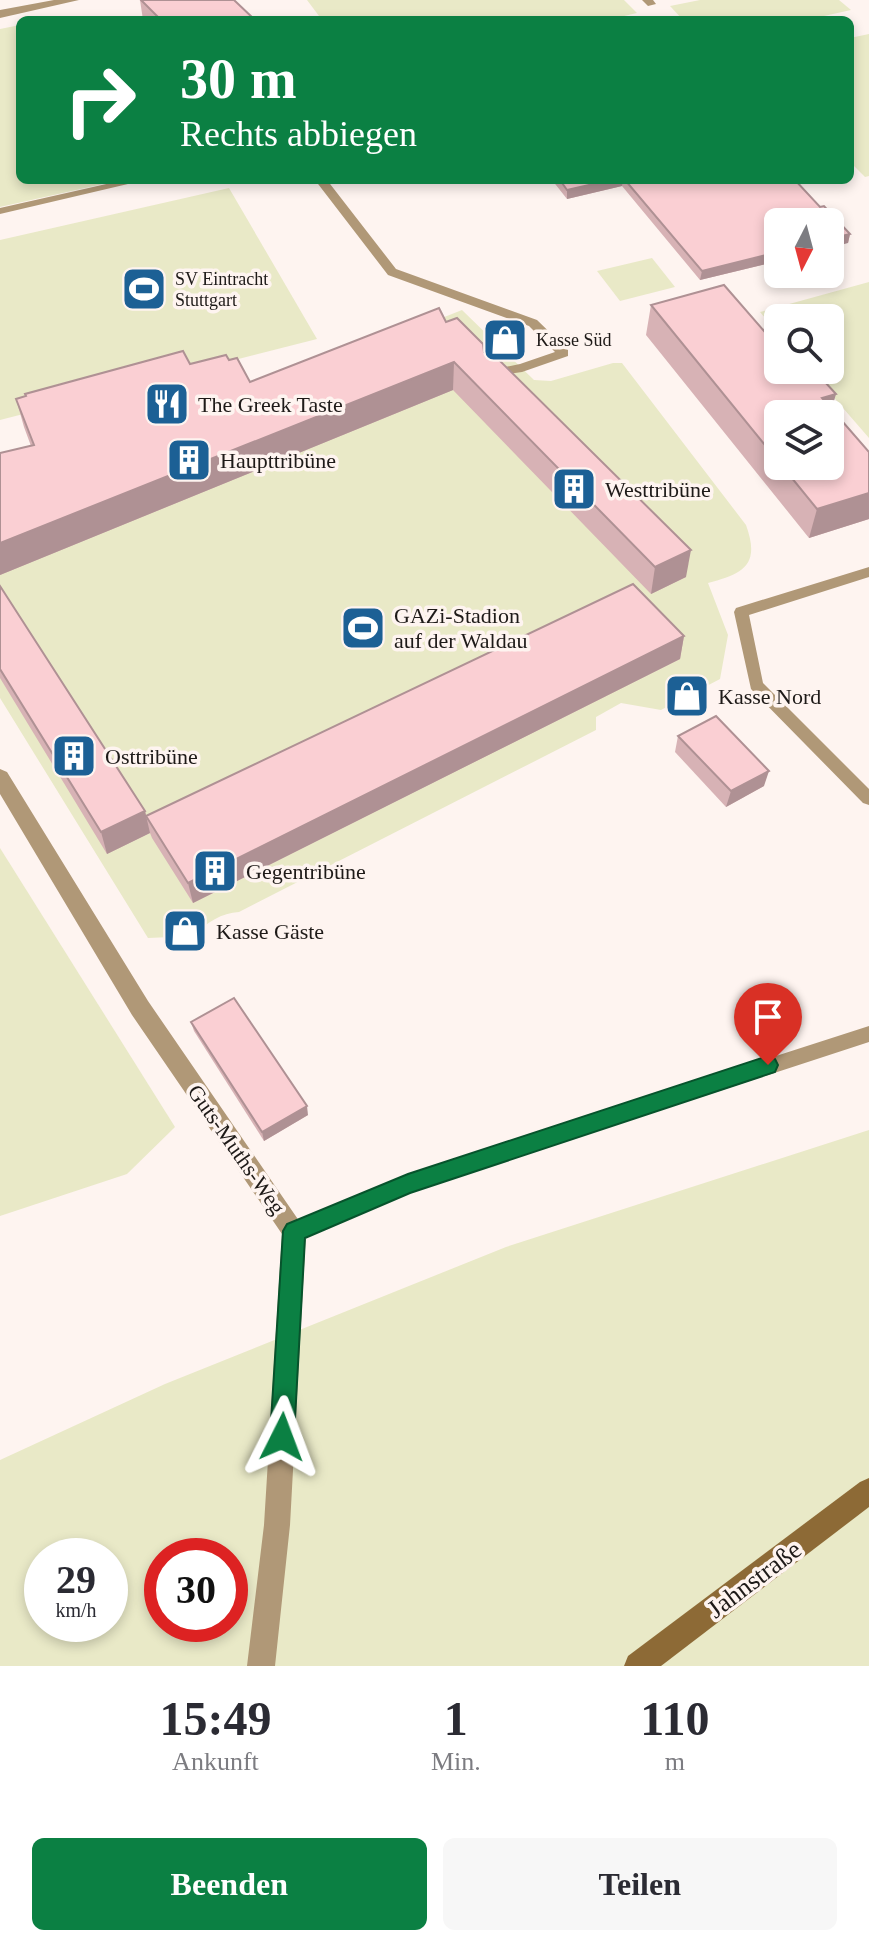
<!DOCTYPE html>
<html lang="de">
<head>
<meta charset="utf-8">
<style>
	:root { --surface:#fff; --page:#f7f7f7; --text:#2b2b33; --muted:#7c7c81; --accent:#0b8043 }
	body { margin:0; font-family:"Times New Roman",serif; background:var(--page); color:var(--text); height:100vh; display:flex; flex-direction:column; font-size:30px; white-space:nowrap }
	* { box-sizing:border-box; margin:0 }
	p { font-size:26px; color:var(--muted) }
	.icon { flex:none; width:44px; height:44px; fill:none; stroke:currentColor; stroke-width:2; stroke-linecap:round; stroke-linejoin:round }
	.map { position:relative; height:1666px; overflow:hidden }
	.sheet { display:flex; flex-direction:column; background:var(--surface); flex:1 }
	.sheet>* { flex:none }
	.hud { position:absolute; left:16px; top:16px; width:838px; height:168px; border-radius:12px; box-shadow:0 4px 12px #0003; background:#0b8043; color:#fff; overflow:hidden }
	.needle { width:52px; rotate:186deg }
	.controls { position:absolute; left:764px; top:208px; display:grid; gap:16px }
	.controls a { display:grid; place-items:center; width:80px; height:80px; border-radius:12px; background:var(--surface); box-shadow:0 4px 12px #0003; font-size:40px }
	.speed { position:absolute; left:24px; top:1538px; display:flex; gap:16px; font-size:40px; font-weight:700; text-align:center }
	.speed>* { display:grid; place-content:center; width:104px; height:104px; border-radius:50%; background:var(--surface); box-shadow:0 4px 12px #0003; line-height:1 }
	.speed small { font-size:20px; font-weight:400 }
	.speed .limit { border:12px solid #d22; background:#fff; color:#111 }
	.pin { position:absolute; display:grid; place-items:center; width:68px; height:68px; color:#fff; margin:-82px -34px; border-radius:50% 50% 50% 0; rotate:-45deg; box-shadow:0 0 8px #0007 }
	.pin .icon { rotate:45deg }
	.me { position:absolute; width:88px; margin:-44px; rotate:3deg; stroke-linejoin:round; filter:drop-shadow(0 0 6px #0008) }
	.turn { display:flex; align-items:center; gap:28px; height:168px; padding:0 32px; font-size:36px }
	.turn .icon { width:104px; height:104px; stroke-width:2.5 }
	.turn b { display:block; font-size:56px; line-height:68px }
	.eta { display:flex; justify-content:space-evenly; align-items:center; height:136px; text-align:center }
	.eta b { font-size:48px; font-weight:800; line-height:56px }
	.cta { display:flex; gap:16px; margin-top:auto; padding:16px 32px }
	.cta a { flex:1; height:92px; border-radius:12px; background:var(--accent); color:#fff; font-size:32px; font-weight:800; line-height:92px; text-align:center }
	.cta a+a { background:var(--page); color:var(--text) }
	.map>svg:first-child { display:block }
	.green { fill:#e9e9c7; fill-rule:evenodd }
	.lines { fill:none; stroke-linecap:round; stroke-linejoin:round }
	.lane { fill:#b09877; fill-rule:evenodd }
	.street { fill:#b09877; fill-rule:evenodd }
	.secondary { fill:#8d6a36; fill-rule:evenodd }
	.wall { fill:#d7b2b5; fill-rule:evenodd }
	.shaded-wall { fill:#af9194 }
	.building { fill:#facfd3; stroke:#af9194; stroke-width:2 }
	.route { fill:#0b8043; stroke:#07532c; stroke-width:2 }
	.labels { text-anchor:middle; stroke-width:7; stroke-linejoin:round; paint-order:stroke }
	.far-poi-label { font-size:18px; fill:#1e1a18; stroke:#fef4f0; text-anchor:start }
	.poi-label { font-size:22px; fill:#1e1a18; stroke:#fef4f0; text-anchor:start }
	.street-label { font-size:22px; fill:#1e1a18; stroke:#fef4f0 }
	.near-street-label { font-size:26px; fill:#1e1a18; stroke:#fef4f0 }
</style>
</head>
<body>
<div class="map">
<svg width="869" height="1666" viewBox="0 0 869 1666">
	<rect width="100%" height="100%" fill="#fef4f0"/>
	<g class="green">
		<polygon points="307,0 624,0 637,13 607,20 322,20"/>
		<polygon points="700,0 839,0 851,10 806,20 683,20 670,6"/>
		<polygon points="20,25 20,180 121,180 0,207 0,29"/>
		<polygon points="869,34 869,176 865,177 850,162 850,38"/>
		<polygon points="229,188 317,339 0,420 0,240"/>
		<polygon points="652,258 675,287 620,301 597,271"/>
		<polygon points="869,282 869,438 810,370 830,370 830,318 778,318 778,333 760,312"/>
		<path d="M462,310L534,380L551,381L613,363H622L746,525C761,566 742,574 708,583L728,635L720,679L661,710L621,703L596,717V730L239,912C222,913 206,922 195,936L148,938L0,698V469L178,423Z"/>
		<polygon points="0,848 175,1127 127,1174 0,1216"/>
		<path d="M869,1130V1666H0V1460L165,1384L506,1247ZM42,1556H110V1624H42ZM162,1556H230V1624H162Z"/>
	</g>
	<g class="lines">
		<g class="lane">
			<polygon points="642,0 653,0 656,4 648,6"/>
			<polygon points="124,180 145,180 0,214 0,208"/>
			<polygon points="315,180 327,180 396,269 537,320 568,350 568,356 522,372 486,377 486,371 520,364 555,352 529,326 388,275"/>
			<polygon points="869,567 869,577 749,615 763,683 869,789 869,805 863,803 751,689 734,612 736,608"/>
			<polygon points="869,1026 869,1042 410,1192 294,1240 287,1238 285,1231 287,1224 408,1175"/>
		</g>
		<g class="street">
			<polygon points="54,0 79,0 0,18 0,10"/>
			<polygon points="0,769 7,772 148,1001 306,1231 290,1525 275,1666 247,1666 264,1525 282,1234 132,1015 0,794"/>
		</g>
		<polygon class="secondary" points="869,1478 869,1507 661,1666 624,1666 628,1656 860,1482"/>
	</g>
	<g class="wall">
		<polygon points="140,0 234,0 255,20 143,20"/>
		<polygon points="552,180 795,180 820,207 850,234 848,243 778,222 778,261 700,280 622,186 567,199"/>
		<path d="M651,305L832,409L869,452V519L809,538L646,335ZM778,414L830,466H778Z"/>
		<polygon points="446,322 484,352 686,577 651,594 453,390 0,575 0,453 31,446 24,427 16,399 190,364 229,360 250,382"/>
		<polygon points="0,586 145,811 146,816 684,636 680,659 193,903 152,838 150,833 107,854 0,678"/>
		<polygon points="678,736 764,786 726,807 675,752"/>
		<polygon points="191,1022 308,1115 264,1141 194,1031"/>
	</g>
	<g class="shaded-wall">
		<polygon points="611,180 623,180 622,186 567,199 567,190"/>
		<polygon points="850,234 848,243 830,248 830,239"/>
		<polygon points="778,252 778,261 700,280 702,271"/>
		<polygon points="454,362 453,390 0,575 0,543"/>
		<polygon points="836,394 830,415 822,398"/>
		<polygon points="869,493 869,519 809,538 817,509"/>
		<polygon points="691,550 686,577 651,594 655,567"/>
		<polygon points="684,636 680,659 193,903 188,883"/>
		<polygon points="769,771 764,786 726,807 731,791"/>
		<polygon points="145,811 150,833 107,854 101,832"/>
		<polygon points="307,1106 308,1115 264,1141 262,1132"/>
	</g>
	<g class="building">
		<polygon points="141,0 234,0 255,20 161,20"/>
		<polygon points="560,180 611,180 567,190"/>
		<polygon points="625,180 795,180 820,207 824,206 850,234 830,239 830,222 778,222 778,252 702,271"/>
		<polygon points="724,285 778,347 778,370 814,370 836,394 822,398 869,452 869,493 817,509 782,466 830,466 830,414 778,414 778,461 651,305"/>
		<polygon points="439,308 446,322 457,318 483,344 484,352 491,352 691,550 655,567 454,362 0,543 0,453 34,445 16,399 26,396 25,394 183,351 190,364 226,355 229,360 237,358 250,382"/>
		<polygon points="633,584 684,636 188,883 146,816"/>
		<polygon points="0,586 145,811 101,832 0,669"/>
		<polygon points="716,716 769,771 731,791 678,736"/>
		<polygon points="234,998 307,1106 262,1132 191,1022"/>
	</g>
	<polygon class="route" points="768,1056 775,1059 778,1065 775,1072 410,1193 305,1238 294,1437 290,1445 282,1448 274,1445 270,1437 283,1231 287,1224 408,1174"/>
	<defs>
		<g id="stadium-square" transform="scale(2.3)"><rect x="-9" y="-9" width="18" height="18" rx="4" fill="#1c6095" stroke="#fef4f0"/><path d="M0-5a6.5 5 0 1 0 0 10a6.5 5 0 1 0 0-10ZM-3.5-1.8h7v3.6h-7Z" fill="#fff"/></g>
		<g id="shop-square" transform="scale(2.3)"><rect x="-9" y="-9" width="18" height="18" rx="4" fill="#1c6095" stroke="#fef4f0"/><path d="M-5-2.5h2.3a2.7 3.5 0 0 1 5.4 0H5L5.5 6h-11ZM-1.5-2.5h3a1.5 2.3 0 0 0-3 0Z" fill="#fff"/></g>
		<g id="restaurant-square" transform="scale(2.3)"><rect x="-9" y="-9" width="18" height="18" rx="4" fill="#1c6095" stroke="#fef4f0"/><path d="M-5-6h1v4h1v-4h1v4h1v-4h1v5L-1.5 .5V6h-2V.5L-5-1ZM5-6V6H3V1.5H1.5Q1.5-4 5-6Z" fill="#fff"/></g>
		<g id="building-square" transform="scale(2.3)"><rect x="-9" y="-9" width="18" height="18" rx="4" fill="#1c6095" stroke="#fef4f0"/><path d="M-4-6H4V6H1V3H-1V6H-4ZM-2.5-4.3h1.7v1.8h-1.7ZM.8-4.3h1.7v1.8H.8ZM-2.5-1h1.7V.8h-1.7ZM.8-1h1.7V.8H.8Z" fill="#fff"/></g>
	</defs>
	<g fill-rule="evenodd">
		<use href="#stadium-square" x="144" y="289"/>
		<use href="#shop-square" x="505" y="340"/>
		<use href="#restaurant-square" x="167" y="404"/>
		<use href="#building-square" x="189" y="460"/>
		<use href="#building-square" x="574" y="489"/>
		<use href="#stadium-square" x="363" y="628"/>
		<use href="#shop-square" x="687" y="696"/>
		<use href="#building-square" x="74" y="756"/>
		<use href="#building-square" x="215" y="871"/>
		<use href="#shop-square" x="185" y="931"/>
	</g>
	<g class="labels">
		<g class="far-poi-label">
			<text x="175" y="285">SV Eintracht<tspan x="175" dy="21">Stuttgart</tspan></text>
			<text x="536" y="346">Kasse Süd</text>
		</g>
		<g class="poi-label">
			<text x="198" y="412">The Greek Taste</text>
			<text x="220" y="468">Haupttribüne</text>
			<text x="605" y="497">Westtribüne</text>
			<text x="394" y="623">GAZi-Stadion<tspan x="394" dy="25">auf der Waldau</tspan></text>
			<text x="718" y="704">Kasse Nord</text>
			<text x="105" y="764">Osttribüne</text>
			<text x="246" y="879">Gegentribüne</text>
			<text x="216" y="939">Kasse Gäste</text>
		</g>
		<g class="street-label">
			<text transform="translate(237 1149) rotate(55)" y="8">Guts-Muths-Weg</text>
		</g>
		<g class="near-street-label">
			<text transform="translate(754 1579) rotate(-37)" y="9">Jahnstraße</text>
		</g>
	</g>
</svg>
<div class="controls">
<a><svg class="needle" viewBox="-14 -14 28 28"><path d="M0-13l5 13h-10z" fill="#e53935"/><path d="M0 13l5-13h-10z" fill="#7c7c81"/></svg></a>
<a><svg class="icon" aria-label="search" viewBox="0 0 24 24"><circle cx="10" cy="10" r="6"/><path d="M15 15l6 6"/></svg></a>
<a><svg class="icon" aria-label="layers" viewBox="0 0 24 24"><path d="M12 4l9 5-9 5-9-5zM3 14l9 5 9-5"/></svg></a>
</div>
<div class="speed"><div>29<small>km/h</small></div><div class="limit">30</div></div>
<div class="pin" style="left:768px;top:1065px;background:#d93025"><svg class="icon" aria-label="arrive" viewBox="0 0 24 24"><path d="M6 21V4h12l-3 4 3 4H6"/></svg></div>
<svg class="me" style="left:282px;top:1437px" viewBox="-20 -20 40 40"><path d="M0-17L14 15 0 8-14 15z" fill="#0b8043" stroke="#fff" stroke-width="4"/></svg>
<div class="hud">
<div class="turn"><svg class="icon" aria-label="right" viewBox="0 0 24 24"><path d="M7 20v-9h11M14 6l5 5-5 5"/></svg><div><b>30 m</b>Rechts abbiegen</div></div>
</div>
</div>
<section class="sheet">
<div class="eta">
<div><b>15:49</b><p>Ankunft</p></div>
<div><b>1</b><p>Min.</p></div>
<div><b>110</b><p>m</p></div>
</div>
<div class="cta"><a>Beenden</a><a>Teilen</a></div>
</section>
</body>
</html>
